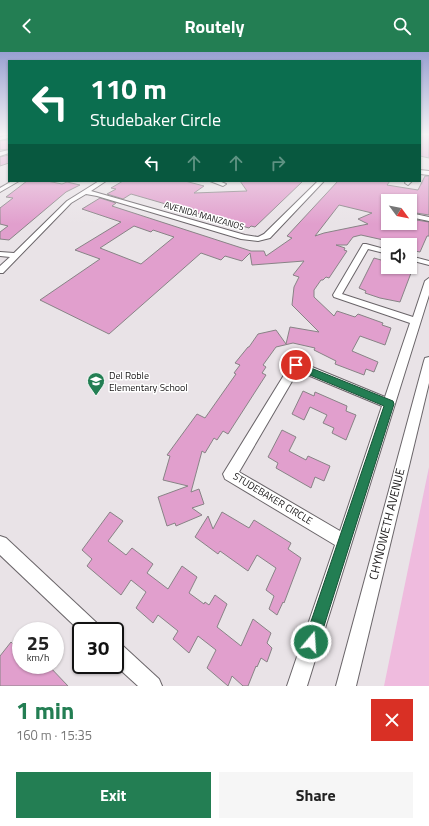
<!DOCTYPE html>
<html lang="en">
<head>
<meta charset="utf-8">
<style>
	:root { --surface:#fff; --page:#f6f6f6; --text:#222; --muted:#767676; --accent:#237e53 }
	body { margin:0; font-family:"Titillium Web",sans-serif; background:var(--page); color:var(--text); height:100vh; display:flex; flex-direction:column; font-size:15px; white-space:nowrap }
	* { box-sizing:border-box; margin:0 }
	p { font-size:13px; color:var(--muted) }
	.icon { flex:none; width:22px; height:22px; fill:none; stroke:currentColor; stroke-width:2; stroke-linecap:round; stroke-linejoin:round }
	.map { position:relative; height:634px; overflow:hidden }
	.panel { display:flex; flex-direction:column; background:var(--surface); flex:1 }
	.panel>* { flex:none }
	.guide { position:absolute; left:8px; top:8px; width:413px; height:122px; border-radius:0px; box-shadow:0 1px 3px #0004; background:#0b6e4f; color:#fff; overflow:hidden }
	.needle { width:26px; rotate:122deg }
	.controls { position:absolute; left:381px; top:142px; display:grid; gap:8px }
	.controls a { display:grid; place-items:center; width:36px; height:36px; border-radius:0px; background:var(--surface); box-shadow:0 1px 3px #0004; font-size:20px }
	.speed { position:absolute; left:12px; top:570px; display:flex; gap:8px; font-size:20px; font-weight:700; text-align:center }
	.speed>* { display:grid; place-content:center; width:52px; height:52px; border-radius:50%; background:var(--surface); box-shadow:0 1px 3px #0004; line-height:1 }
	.speed small { font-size:10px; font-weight:400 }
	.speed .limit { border:2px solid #111; border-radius:6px; background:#fff; color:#111 }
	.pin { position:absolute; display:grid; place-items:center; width:34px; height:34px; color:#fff; margin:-17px; border:2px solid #fff; border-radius:50%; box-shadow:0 1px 4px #0007 }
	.me { position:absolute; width:44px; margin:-22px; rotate:18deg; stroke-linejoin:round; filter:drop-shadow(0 0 3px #0008) }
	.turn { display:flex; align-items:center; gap:14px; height:84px; padding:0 16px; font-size:18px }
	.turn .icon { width:52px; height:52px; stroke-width:2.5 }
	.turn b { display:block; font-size:28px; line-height:34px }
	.lanes { display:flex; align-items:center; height:38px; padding:0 16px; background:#0003; justify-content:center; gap:20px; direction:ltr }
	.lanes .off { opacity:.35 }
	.round { display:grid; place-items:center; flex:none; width:42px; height:42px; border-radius:0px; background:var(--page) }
	.headline { display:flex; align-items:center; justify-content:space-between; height:68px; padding:0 16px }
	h1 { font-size:24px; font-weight:700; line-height:30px; color:var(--accent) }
	.button { display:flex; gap:8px; margin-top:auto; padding:8px 16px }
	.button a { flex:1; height:46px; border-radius:0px; background:var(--accent); color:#fff; font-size:16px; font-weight:700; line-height:46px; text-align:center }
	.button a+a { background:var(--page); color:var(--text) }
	header { display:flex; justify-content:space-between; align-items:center; height:52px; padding:0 16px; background:var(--accent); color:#fff; font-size:18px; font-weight:700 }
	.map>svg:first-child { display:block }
	.green { fill:#efbbde }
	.building { fill:#e19fcd; stroke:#888386; fill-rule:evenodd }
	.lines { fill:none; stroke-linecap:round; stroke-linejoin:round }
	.street-casing { stroke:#6a6569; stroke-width:2 }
	.street { fill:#fff; fill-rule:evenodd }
	.route { fill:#237e53; stroke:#175236 }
	.labels { text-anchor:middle; stroke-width:3; stroke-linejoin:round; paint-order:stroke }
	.far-street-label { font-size:9px; fill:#181617; stroke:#fff }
	.poi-label { font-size:10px; fill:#181617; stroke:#fff; text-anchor:start }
	.street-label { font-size:10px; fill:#181617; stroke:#fff }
	.near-street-label { font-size:12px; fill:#181617; stroke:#fff }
</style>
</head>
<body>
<header><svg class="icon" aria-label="back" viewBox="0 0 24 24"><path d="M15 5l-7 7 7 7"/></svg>Routely<svg class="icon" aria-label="search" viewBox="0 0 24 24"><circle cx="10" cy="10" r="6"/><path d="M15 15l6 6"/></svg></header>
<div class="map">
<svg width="429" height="634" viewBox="0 0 429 634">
	<rect width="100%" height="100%" fill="#e9e3e7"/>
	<polygon class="green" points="429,415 429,634 384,634"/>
	<g class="building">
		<polygon points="420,83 429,84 429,106 420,104"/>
		<polygon points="9,88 9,97 0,98 0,89"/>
		<polygon points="9,103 9,111 0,114 0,105"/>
		<path d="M425,124H429V163L410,160L414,149H388V171H396L402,174L404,171H410V167L429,170V184H427L420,200L410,198V193H390L391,191L388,189L361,183L353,185L347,193H336L345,196L344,198L347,199L329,226L326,225L323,228H321L314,238V245L334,264L337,259L355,265L358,262L383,271L382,273L391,276L385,293L360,284L352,299L378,310L374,320L366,317L364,323L335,312L336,309L314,298L315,296L293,291L276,295L263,313L266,315L262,321L266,323L228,382L223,379L217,388L214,386L205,401L202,399L191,440L199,437L204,452L192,456L202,463L176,474L175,471L167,474L158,445L188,434L163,428L170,404L167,403L197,362L205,366L236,322L234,321L240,313L235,311L248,295H249L258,282L276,278L286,292L290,275L319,280L292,253L294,235L299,225L293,223L304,209L252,213L250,201L242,209L225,204L221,208L201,201L109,282L40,248L100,207L75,198L121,170L82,157L100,146L116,151L112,154L251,199H264L266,204L292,186L287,184L338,129H390L387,133L418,138ZM339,153L372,161L358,167L368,172L324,181L315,184ZM134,174L151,180L153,178L174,185L141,212L100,196Z"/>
		<polygon points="27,129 47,129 62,132 67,130 80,133 66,140 9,188 0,187 0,180 8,174 0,172 0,156 13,146 6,145"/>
		<polygon points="123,129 185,129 204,134 194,141 247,139 240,129 303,129 255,175 251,174 249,176 131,142 123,147 107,142 116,137 111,136"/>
		<polygon points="374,206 388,210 388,215 406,215 405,217 410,219 411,221 400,250 380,246 365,241 366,239 359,236"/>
		<polygon points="303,339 314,344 315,340 347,354 346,359 356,363 346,388 332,381 334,376 323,371 327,363 310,355 304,368 292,362"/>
		<polygon points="282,378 296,385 289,399 306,408 308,404 330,414 324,429 315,425 311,436 276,416 278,411 268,405"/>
		<polygon points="110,460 123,469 108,489 126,503 132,496 153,512 147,521 168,537 182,514 197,525 189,541 204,552 205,550 209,553 215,543 227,552 217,575 241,594 253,567 271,581 267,591 272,596 267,610 261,606 257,615 256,614 248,634 243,634 232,624 228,634 207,616 216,598 198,584 189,601 173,587 178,579 158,563 153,571 136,556 146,540 131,528 121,543 87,514 92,507 82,498"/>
		<polygon points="222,460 249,476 254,468 291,491 288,497 301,506 284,551 283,550 277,563 269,557 274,544 266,538 276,516 257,503 248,519 220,499 218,502 195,485 208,464 213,477"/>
		<polygon points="11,590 21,600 21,613 48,613 68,634 0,634 0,604"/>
	</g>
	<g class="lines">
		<g class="street-casing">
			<g id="street">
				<polygon points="9,83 9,86 0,88 0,85"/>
				<polygon points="9,98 9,101 0,104 0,100"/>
				<polygon points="420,118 429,119 429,123 420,122"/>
				<polygon points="12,129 19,129 0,140 0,136"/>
				<polygon points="99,129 106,129 91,139 245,183 258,185 264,182 318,129 324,129 270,186 258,189 241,187 97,144 86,142 71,151 3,221 0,221 0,214 10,205 0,204 0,200 14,201 67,149"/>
				<polygon points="210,129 219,129 226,132 223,134"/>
				<polygon points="406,129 412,129 408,133 405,131"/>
				<polygon points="410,161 429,165 429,169 410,165"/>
				<path d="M363,192H366L388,198V202L368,197L342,242L413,265L425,229L429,226V243L307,634H287L335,493L225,427L223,422L292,310L296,309L300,310L385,345L410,271L334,245L333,243ZM298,319L382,354L340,479L239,420Z"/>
				<polygon points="410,204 429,209 429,213 410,208"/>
				<polygon points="429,305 429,331 356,634 336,634 424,309 425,306"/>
				<polygon points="0,484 6,486 99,573 102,579 81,580 0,503"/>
				<polygon points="115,591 122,593 159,627 162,634 138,634 115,613"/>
			</g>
		</g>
		<use href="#street" class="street"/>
	</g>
	<linearGradient id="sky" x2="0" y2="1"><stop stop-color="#98a0d1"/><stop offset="0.48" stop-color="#f5f2f4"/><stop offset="1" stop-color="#f5f2f4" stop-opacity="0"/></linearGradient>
	<rect width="429" height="172" fill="url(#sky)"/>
	<polygon class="route" points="296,310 393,349 394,352 319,590 317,595 311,598 306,595 304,590 384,354 293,316 292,313"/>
	<defs>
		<g id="school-pin" transform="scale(0.9)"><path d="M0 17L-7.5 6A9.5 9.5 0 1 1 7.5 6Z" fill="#237e53" stroke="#fff"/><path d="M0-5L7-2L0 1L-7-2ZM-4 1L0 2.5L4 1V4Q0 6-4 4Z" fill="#fff"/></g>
	</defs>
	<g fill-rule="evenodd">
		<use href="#school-pin" x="96" y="329"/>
	</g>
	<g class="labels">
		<g class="far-street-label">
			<text transform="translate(204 164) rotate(16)" y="3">AVENIDA MANZANOS</text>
		</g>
		<g class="poi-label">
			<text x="109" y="327">Del Roble<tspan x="109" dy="12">Elementary School</tspan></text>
		</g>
		<g class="street-label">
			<text transform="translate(273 446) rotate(31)" y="4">STUDEBAKER CIRCLE</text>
		</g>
		<g class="near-street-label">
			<text transform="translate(387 472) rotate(-76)" y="4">CHYNOWETH AVENUE</text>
		</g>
	</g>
</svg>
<div class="controls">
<a><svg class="needle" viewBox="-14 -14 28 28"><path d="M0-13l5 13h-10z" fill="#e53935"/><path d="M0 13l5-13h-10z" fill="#767676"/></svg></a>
<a><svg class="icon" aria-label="sound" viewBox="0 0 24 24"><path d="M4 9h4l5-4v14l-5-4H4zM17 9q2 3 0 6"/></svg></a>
</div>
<div class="speed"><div>25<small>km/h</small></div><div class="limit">30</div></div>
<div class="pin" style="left:296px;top:313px;background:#d93025"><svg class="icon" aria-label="arrive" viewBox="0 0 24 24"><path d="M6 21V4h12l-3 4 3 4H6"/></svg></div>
<svg class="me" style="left:311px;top:590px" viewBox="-20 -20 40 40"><circle r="17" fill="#237e53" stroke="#fff" stroke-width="3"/><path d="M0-11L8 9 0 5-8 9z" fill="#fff"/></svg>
<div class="guide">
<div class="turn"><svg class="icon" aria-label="left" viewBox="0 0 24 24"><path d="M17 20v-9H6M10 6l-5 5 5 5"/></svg><div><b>110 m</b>Studebaker Circle</div></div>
<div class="lanes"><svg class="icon" aria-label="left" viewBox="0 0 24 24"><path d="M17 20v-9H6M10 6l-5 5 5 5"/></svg><svg class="icon off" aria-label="ahead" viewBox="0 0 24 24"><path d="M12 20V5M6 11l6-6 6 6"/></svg><svg class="icon off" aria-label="ahead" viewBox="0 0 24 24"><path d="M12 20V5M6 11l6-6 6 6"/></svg><svg class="icon off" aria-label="right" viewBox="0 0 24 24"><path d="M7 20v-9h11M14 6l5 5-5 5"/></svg></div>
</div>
</div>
<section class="panel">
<div class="headline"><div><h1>1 min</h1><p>160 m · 15:35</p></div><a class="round" style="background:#d93025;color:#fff"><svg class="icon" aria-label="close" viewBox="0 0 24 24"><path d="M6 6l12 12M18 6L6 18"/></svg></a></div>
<div class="button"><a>Exit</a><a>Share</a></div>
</section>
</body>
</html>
